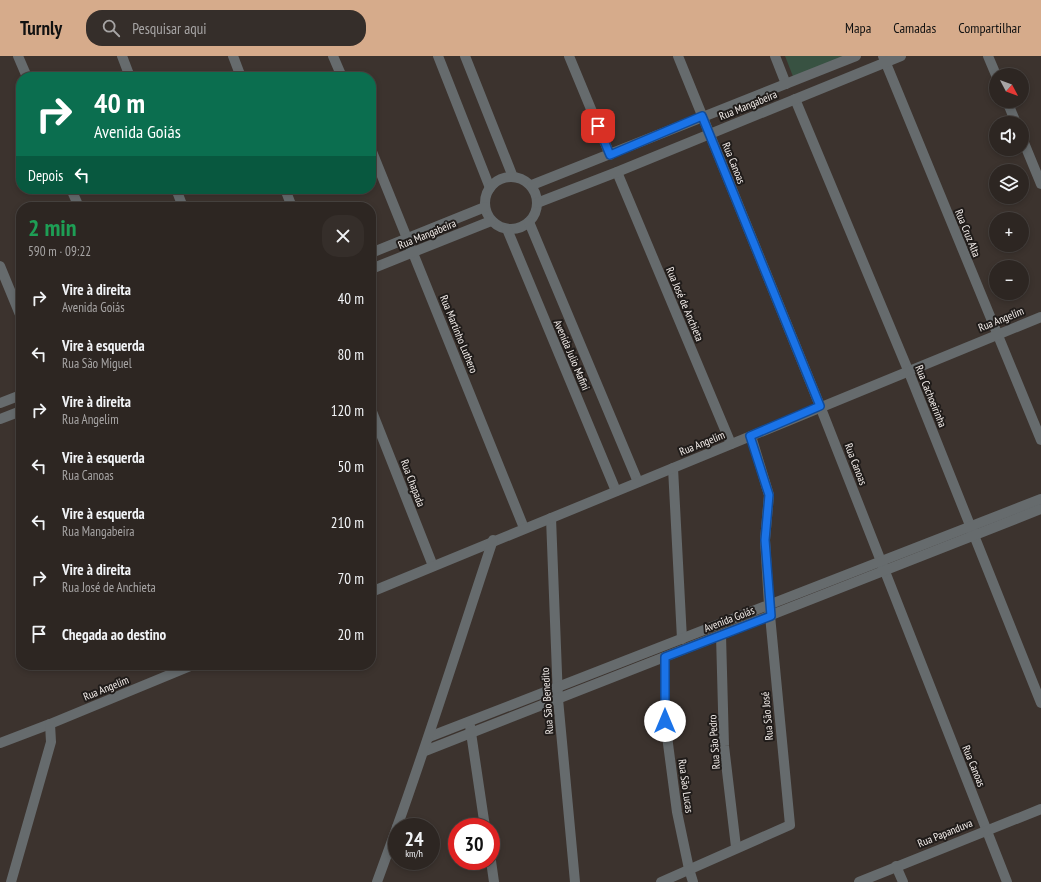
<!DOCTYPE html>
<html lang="pt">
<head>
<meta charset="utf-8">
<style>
	:root { --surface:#2d2622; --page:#352e2a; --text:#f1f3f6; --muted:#a7a5a5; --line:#484340; --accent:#d6ab8b }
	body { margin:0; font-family:"PT Sans Narrow",sans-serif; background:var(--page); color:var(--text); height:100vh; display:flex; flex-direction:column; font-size:15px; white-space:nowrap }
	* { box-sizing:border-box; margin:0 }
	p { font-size:13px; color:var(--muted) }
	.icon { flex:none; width:22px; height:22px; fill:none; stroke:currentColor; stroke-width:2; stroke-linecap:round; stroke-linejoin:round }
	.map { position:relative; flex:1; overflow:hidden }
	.drawer { position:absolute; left:16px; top:146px; width:360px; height:468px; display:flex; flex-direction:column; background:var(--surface); border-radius:16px; box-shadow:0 2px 6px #0003,0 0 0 1px var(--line) }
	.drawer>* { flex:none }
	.hud { position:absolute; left:16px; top:16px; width:360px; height:122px; border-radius:16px; box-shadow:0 2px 6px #0003,0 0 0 1px var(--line); background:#0b6e4f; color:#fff; overflow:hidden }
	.needle { width:26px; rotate:131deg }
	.fabs { position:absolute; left:989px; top:12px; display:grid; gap:8px }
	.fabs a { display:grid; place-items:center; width:40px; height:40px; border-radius:50%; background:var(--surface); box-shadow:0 2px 6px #0003,0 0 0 1px var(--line); font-size:20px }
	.speed { position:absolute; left:388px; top:762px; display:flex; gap:8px; font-size:20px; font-weight:700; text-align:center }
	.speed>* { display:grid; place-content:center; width:52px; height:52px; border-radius:50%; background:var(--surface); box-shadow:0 2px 6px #0003,0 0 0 1px var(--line); line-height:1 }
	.speed small { font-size:10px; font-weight:400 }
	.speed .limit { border:6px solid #d22; background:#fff; color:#111 }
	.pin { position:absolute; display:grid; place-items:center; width:34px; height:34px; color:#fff; margin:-17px; border-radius:8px; box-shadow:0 2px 6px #0006 }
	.me { position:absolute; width:44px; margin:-22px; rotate:0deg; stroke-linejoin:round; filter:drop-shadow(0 0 3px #0008) }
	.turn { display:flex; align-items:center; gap:14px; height:84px; padding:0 12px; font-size:18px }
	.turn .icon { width:52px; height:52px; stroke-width:2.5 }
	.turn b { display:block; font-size:28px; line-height:34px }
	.then { display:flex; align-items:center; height:38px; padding:0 12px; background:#0003; gap:8px; font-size:15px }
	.round { display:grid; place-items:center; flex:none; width:42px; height:42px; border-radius:16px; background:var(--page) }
	.summary { display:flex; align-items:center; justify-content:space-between; height:68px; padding:0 12px }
	h1 { font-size:24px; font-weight:600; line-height:30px; color:#1e9e55 }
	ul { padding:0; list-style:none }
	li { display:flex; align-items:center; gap:12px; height:56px; padding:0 12px }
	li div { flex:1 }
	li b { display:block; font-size:15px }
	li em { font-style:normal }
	header { display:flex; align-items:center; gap:24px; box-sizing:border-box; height:56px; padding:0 20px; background:var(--accent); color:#111 }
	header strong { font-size:19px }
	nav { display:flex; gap:22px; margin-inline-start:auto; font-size:14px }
	.search { width:280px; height:36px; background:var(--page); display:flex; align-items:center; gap:10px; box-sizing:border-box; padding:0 14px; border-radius:16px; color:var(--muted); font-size:15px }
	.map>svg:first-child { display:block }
	.green { fill:#385242 }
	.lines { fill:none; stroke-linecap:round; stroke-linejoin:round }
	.minor { stroke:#666b6d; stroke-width:10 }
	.route-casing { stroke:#114b97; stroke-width:10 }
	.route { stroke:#1a73e8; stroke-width:7 }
	.labels { text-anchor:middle; stroke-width:4; stroke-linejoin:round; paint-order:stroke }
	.street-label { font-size:11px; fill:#f5efec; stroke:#201c1a }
</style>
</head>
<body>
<header>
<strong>Turnly</strong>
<div class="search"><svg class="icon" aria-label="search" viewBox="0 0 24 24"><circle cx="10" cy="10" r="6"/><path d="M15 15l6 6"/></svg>Pesquisar aqui</div>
<nav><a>Mapa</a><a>Camadas</a><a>Compartilhar</a></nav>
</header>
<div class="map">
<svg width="1041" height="826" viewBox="0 0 1041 826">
	<rect width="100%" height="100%" fill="#3c332e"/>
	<polygon class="green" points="785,0 849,0 794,23"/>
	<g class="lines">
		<g class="minor">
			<polyline points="18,0 27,21"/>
			<polyline points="122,0 130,21"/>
			<polyline points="233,0 241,21"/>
			<polyline points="333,0 342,21"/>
			<polyline points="438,0 490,132"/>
			<polyline points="465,0 513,121"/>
			<polyline points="569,0 610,99"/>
			<polyline points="678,0 820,350 1007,826"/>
			<polyline points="775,0 786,28"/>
			<polyline points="883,0 1041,384"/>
			<polyline points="988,0 996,19"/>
			<polyline points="795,43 908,314 1041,647"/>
			<polyline points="1007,45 1016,67"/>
			<polyline points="1022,82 1041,128"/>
			<polyline points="371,93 524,472"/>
			<polyline points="617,116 731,388"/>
			<circle cx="511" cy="147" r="26"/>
			<polyline points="532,129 856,0"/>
			<polyline points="71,133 79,151"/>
			<polyline points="176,133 183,151"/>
			<polyline points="285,133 292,151"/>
			<polyline points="537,147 617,116 901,0"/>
			<polyline points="529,166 638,426"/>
			<polyline points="507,173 616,435"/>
			<polyline points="371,197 485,151"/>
			<polyline points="0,210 21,261"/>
			<polyline points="371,213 491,165"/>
			<polyline points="0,347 21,339"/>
			<polyline points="371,353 433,510"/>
			<polyline points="0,363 21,355"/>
			<polyline points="673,412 682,583"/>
			<polyline points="551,462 558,643 575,826"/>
			<polyline points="371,536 1041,261"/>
			<polyline points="721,579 724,690 736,791"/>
			<polyline points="665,601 665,665 677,756 689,813 693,826"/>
			<polyline points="470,670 485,771"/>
			<polyline points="429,681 1041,443"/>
			<polyline points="0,687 50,668 193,609"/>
			<polyline points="425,695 1041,453"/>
			<path d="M397,771C431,676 461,580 493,484"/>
			<polyline points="491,805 494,826"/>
			<polyline points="896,810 903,826"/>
			<polyline points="11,826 51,686 50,668"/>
			<polyline points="377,826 397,771"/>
			<polyline points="661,826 790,769 769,549 765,484 769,439 751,380"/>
			<polyline points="859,826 1041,753"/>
		</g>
	</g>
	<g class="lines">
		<g class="route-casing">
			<polyline id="route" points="598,70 610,99 702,60 820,350 750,380 769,439 765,484 771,560 665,601 665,665"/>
		</g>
		<use href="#route" class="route"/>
	</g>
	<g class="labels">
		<g class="street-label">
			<text transform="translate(748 49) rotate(-22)" y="4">Rua Mangabeira</text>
			<text transform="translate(734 107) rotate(68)" y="4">Rua Canoas</text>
			<text transform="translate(968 177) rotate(68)" y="4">Rua Cruz Alta</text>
			<text transform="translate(427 178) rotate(-22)" y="4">Rua Mangabeira</text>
			<text transform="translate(685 248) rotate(67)" y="4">Rua José de Anchieta</text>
			<text transform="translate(1001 263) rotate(-22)" y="4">Rua Angelim</text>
			<text transform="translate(459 278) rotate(68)" y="4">Rua Martinho Luthero</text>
			<text transform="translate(572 299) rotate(67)" y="4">Avenida Julio Mafini</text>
			<text transform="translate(931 340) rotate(68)" y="4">Rua Cachoeirinha</text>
			<text transform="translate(702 387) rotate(-22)" y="4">Rua Angelim</text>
			<text transform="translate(856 408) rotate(69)" y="4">Rua Canoas</text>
			<text transform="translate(413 427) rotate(69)" y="4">Rua Chapada</text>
			<text transform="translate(729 563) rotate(-21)" y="4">Avenida Goiás</text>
			<text transform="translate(106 632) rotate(-22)" y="4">Rua Angelim</text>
			<text transform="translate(547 645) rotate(-94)" y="4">Rua São Benedito</text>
			<text transform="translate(767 660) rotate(-95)" y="4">Rua São José</text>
			<text transform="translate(714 686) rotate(-94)" y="4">Rua São Pedro</text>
			<text transform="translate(974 710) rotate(68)" y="4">Rua Canoas</text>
			<text transform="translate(686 730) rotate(82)" y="4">Rua São Lucas</text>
			<text transform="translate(945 777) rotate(-22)" y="4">Rua Papanduva</text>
		</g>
	</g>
</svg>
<div class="fabs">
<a><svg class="needle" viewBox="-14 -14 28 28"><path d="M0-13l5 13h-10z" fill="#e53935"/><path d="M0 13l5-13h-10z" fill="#a7a5a5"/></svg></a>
<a><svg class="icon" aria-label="sound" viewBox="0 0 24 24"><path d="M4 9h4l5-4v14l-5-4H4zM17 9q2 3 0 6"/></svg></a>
<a><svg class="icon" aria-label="layers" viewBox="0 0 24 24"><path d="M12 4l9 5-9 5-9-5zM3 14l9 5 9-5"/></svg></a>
<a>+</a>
<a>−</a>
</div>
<div class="speed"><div>24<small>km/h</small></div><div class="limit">30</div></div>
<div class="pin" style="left:598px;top:70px;background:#d93025"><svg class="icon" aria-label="arrive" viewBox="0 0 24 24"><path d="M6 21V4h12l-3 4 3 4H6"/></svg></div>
<svg class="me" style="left:665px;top:665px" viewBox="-20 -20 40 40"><circle r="19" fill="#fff"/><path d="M0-13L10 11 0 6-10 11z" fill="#1a73e8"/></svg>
<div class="hud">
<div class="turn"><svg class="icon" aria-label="right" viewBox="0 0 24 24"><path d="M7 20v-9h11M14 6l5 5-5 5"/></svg><div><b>40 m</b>Avenida Goiás</div></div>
<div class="then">Depois<svg class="icon" aria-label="left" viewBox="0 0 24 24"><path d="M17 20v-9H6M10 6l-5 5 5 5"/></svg></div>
</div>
<section class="drawer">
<div class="summary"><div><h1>2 min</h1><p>590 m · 09:22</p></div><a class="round"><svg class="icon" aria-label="close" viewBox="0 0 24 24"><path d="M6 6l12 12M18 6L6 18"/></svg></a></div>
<ul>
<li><svg class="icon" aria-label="right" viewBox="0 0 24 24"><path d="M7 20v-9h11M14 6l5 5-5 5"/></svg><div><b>Vire à direita</b><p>Avenida Goiás</p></div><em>40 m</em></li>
<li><svg class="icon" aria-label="left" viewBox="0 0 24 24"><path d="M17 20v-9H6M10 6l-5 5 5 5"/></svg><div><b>Vire à esquerda</b><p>Rua São Miguel</p></div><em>80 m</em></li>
<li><svg class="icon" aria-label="right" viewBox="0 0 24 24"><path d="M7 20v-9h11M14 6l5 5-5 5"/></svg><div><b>Vire à direita</b><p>Rua Angelim</p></div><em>120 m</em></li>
<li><svg class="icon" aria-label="left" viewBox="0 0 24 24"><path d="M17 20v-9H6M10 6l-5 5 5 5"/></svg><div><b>Vire à esquerda</b><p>Rua Canoas</p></div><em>50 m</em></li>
<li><svg class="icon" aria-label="left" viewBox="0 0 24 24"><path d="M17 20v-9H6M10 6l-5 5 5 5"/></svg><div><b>Vire à esquerda</b><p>Rua Mangabeira</p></div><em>210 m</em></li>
<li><svg class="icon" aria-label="right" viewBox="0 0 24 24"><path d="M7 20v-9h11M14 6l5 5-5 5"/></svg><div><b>Vire à direita</b><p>Rua José de Anchieta</p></div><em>70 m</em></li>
<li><svg class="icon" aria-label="arrive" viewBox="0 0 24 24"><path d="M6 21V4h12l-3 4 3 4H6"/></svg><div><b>Chegada ao destino</b></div><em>20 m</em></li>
</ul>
</section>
</div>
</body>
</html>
